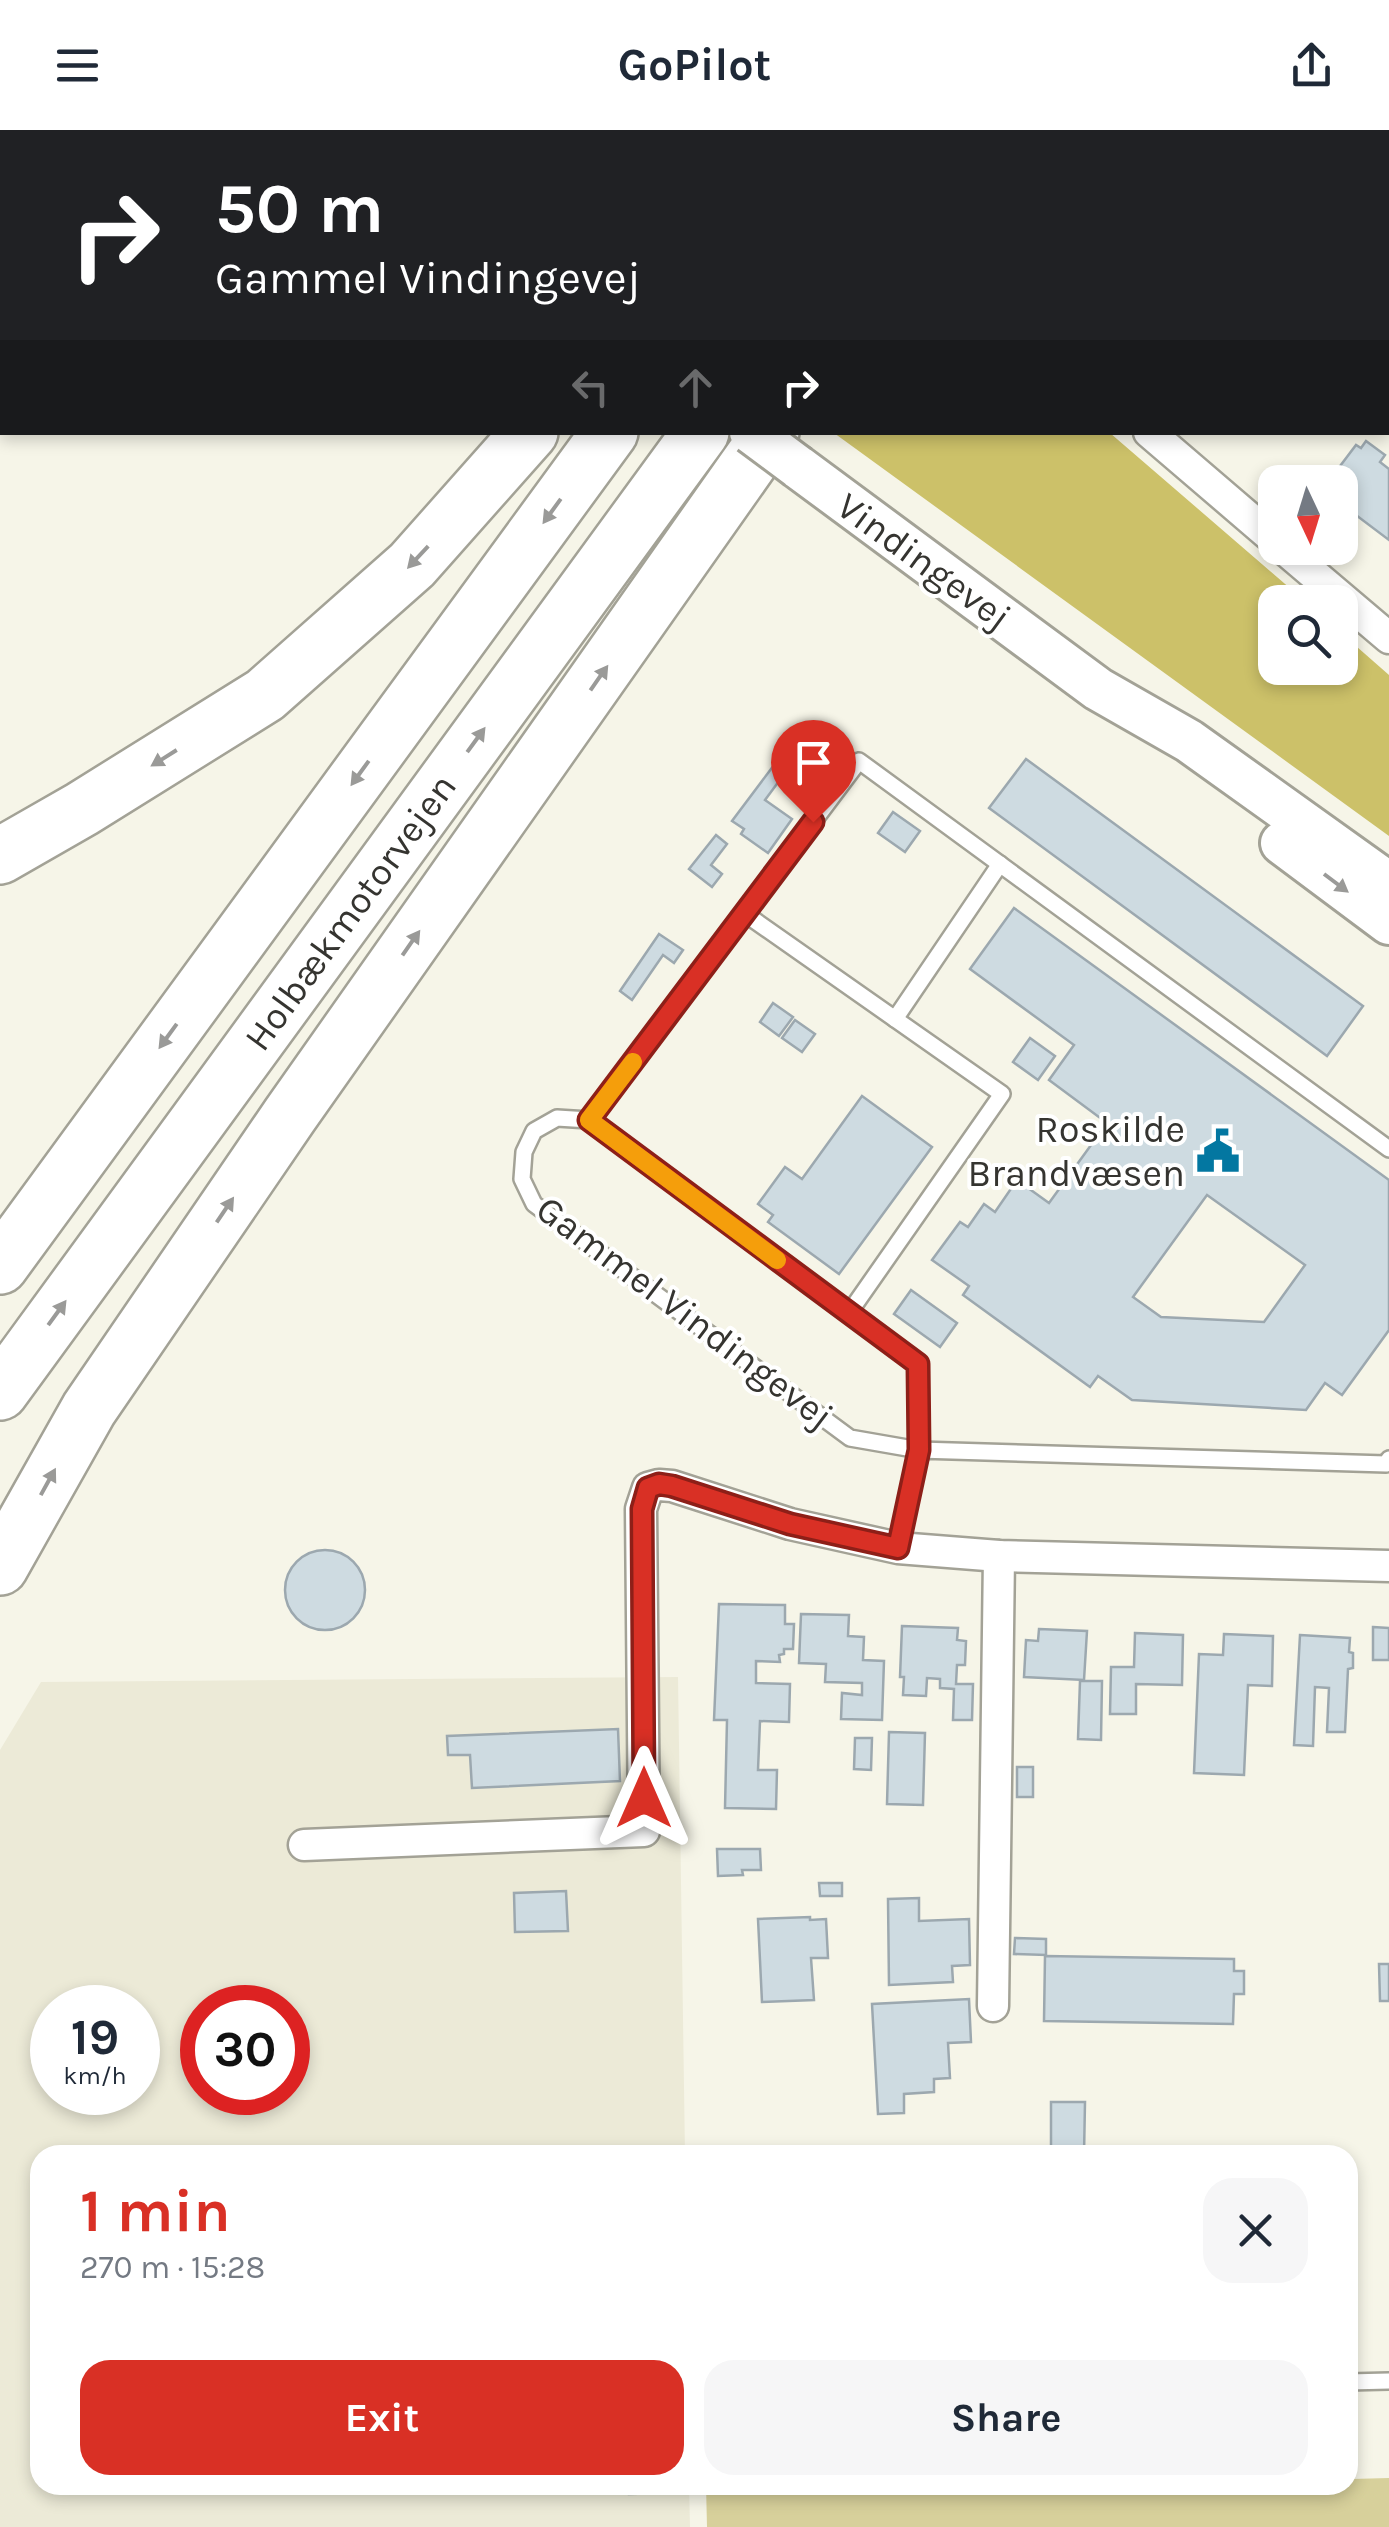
<!DOCTYPE html>
<html lang="en">
<head>
<meta charset="utf-8">
<style>
	:root { --surface:#fff; --page:#f6f6f7; --text:#1f2937; --muted:#747a83; --accent:#d93025 }
	body { margin:0; font-family:Karla,sans-serif; background:var(--page); color:var(--text); height:100vh; display:flex; flex-direction:column; font-size:38px; white-space:nowrap }
	* { box-sizing:border-box; margin:0 }
	p { font-size:32px; color:var(--muted) }
	.icon { flex:none; width:55px; height:55px; fill:none; stroke:currentColor; stroke-width:2; stroke-linecap:round; stroke-linejoin:round }
	.map { position:relative; flex:1; overflow:hidden }
	.details { position:absolute; left:30px; top:2015px; width:1328px; height:350px; display:flex; flex-direction:column; background:var(--surface); border-radius:30px; box-shadow:0 5px 15px #0003 }
	.details>* { flex:none }
	.guide { position:absolute; left:0px; top:0px; width:1390px; height:305px; box-shadow:0 5px 15px #0003; background:#202124; color:#fff; overflow:hidden }
	.needle { width:65px; rotate:176deg }
	.tools { position:absolute; left:1258px; top:335px; display:grid; gap:20px }
	.tools a { display:grid; place-items:center; width:100px; height:100px; border-radius:20px; background:var(--surface); box-shadow:0 5px 15px #0003; font-size:50px }
	.speed { position:absolute; left:30px; top:1855px; display:flex; gap:20px; font-size:50px; font-weight:700; text-align:center }
	.speed>* { display:grid; place-content:center; width:130px; height:130px; border-radius:50%; background:var(--surface); box-shadow:0 5px 15px #0003; line-height:1 }
	.speed small { font-size:25px; font-weight:400 }
	.speed .limit { border:15px solid #d22; background:#fff; color:#111 }
	.pin { position:absolute; display:grid; place-items:center; width:85px; height:85px; color:#fff; margin:-102px -42px; border-radius:50% 50% 50% 0; rotate:-45deg; box-shadow:0 0 10px #0007 }
	.pin .icon { rotate:45deg }
	.me { position:absolute; width:110px; margin:-55px; rotate:0deg; stroke-linejoin:round; filter:drop-shadow(0 0 8px #0008) }
	.turn { display:flex; align-items:center; gap:35px; height:210px; padding:0 50px; font-size:45px }
	.turn .icon { width:130px; height:130px; stroke-width:2.5 }
	.turn b { display:block; font-size:70px; line-height:85px }
	.lanes { display:flex; align-items:center; height:95px; padding:0 50px; background:#0003; justify-content:center; gap:50px; direction:ltr }
	.lanes .off { opacity:.35 }
	.round { display:grid; place-items:center; flex:none; width:105px; height:105px; border-radius:30px; background:var(--page) }
	.overview { display:flex; align-items:center; justify-content:space-between; height:170px; padding:0 50px }
	h1 { font-size:60px; font-weight:700; line-height:75px; color:var(--accent) }
	.primary-button { display:flex; gap:20px; margin-top:auto; padding:20px 50px }
	.primary-button a { flex:1; height:115px; border-radius:30px; background:var(--accent); color:#fff; font-size:40px; font-weight:700; line-height:115px; text-align:center }
	.primary-button a+a { background:var(--page); color:var(--text) }
	header { display:flex; justify-content:space-between; align-items:center; height:130px; padding:0 50px; background:var(--surface); font-size:45px; font-weight:700 }
	.map>svg:first-child { display:block }
	.built { fill:#ecead7; fill-rule:evenodd }
	.green { fill:#d7d09b }
	.forest { fill:#ccc169 }
	.building { fill:#cedbe1; stroke:#9ca8af; stroke-width:2.5; fill-rule:evenodd }
	.lines { fill:none; stroke-linecap:round; stroke-linejoin:round }
	.service-casing { stroke:#a3a296; stroke-width:20 }
	.minor-casing { stroke:#a3a296; stroke-width:35 }
	.secondary-casing { stroke:#a3a296; stroke-width:48 }
	.motorway-casing { stroke:#a3a296; stroke-width:60 }
	.service { stroke:#fff; stroke-width:15 }
	.minor { stroke:#fff; stroke-width:30 }
	.secondary { stroke:#fff; stroke-width:42 }
	.motorway { stroke:#fff; stroke-width:55 }
	.secondary-bridge-casing { stroke:#a3a296; stroke-width:48; stroke-linecap:butt }
	.secondary-bridge { stroke:#fff; stroke-width:42 }
	.oneway { fill:#9a9a98 }
	.route-casing { stroke:#8d1f18; stroke-width:25 }
	.route { stroke:#d93025; stroke-width:18 }
	.slow { stroke:#f59e0b; stroke-width:18 }
	.labels { text-anchor:middle; stroke-width:8; stroke-linejoin:round; paint-order:stroke }
	.street-label { font-size:38px; fill:#353430; stroke:#fff }
	.poi-label { font-size:38px; fill:#353430; stroke:#fff; text-anchor:end }
</style>
</head>
<body>
<header><svg class="icon" aria-label="menu" viewBox="0 0 24 24"><path d="M4 6h16M4 12h16M4 18h16"/></svg>GoPilot<svg class="icon" aria-label="share" viewBox="0 0 24 24"><path d="M12 15V3M7 8l5-5 5 5M5 13v7h14v-7"/></svg></header>
<div class="map">
<svg width="1389" height="2397" viewBox="0 0 1389 2397">
	<rect width="100%" height="100%" fill="#f6f5e8"/>
	<path class="built" d="M678,1547L685,2025H40V2355H689L690,2397H0V1620L41,1552ZM52,1878H138V1962H52ZM202,1878H288V1962H202Z"/>
	<polygon class="green" points="1348,2282 1351,2282 1352,2349 1389,2348 1389,2397 707,2397 706,2355 1348,2355"/>
	<polygon class="forest" points="834,303 1110,303 1306,472 1275,472 1275,538 1340,538 1340,502 1389,545 1389,706"/>
	<g class="building">
		<polygon points="1366,311 1385,325 1380,332 1389,339 1389,410 1340,373 1340,352 1328,352 1356,315 1361,318"/>
		<polygon points="1026,629 1363,876 1327,926 989,678"/>
		<polygon points="774,635 785,643 765,670 792,689 768,723 741,704 744,699 732,691"/>
		<polygon points="893,682 920,701 905,722 878,703"/>
		<polygon points="716,705 727,714 711,735 722,744 712,757 689,739"/>
		<path d="M1014,778L1389,1050V1200L1342,1265L1325,1253L1306,1280L1132,1270L1098,1246L1090,1257L963,1165L969,1156L932,1130L960,1092L968,1097L984,1074L995,1082L1017,1050L1049,1073L1107,993L1049,950L1074,915L970,839ZM1207,1065L1305,1135L1264,1192L1161,1187L1133,1167Z"/>
		<polygon points="659,804 683,820 674,833 663,825 632,870 620,861"/>
		<polygon points="773,873 793,887 779,906 760,892"/>
		<polygon points="795,890 815,904 802,922 782,908"/>
		<polygon points="1030,908 1055,926 1038,950 1013,932"/>
		<polygon points="862,966 932,1017 839,1144 768,1092 773,1085 758,1074 785,1037 802,1049"/>
		<polygon points="911,1160 957,1193 940,1217 894,1184"/>
		<circle cx="325" cy="1460" r="40"/>
		<polygon points="719,1474 785,1475 785,1494 794,1494 793,1519 784,1519 784,1524 779,1525 780,1532 756,1531 756,1553 790,1554 789,1592 760,1591 758,1640 777,1640 776,1679 725,1678 727,1590 714,1590"/>
		<polygon points="801,1484 849,1485 848,1506 864,1507 863,1530 884,1531 882,1590 841,1589 842,1563 862,1565 862,1553 825,1552 826,1534 799,1533"/>
		<polygon points="902,1496 958,1498 957,1510 966,1511 965,1535 957,1535 956,1554 973,1554 972,1590 953,1590 954,1559 940,1558 940,1549 927,1548 926,1566 903,1565 904,1547 900,1547"/>
		<polygon points="1373,1497 1389,1498 1389,1530 1373,1530"/>
		<polygon points="1039,1499 1087,1501 1084,1550 1024,1547 1026,1510 1038,1511"/>
		<polygon points="1135,1503 1183,1505 1182,1555 1136,1554 1136,1584 1110,1584 1111,1537 1134,1537"/>
		<polygon points="1224,1504 1273,1506 1272,1556 1248,1555 1244,1645 1194,1643 1199,1524 1223,1525"/>
		<polygon points="1300,1505 1350,1508 1349,1522 1353,1523 1353,1538 1348,1539 1345,1602 1327,1602 1329,1558 1315,1557 1313,1616 1294,1615"/>
		<polygon points="1080,1551 1102,1551 1101,1610 1078,1609"/>
		<polygon points="618,1599 620,1651 472,1658 470,1625 448,1625 447,1606"/>
		<polygon points="889,1602 925,1603 923,1675 887,1674"/>
		<polygon points="855,1608 872,1608 871,1640 854,1639"/>
		<rect x="1017" y="1637" width="16" height="30"/>
		<polygon points="717,1719 760,1719 761,1740 742,1740 743,1745 718,1746"/>
		<polygon points="819,1753 842,1753 842,1766 820,1766"/>
		<polygon points="566,1761 568,1801 515,1802 514,1763"/>
		<polygon points="919,1768 919,1791 969,1789 970,1835 952,1836 953,1852 889,1855 888,1769"/>
		<polygon points="810,1787 810,1790 826,1789 828,1828 811,1828 814,1870 762,1872 758,1789"/>
		<polygon points="1015,1808 1046,1809 1046,1825 1014,1824"/>
		<polygon points="1045,1826 1234,1829 1234,1841 1244,1841 1244,1864 1234,1864 1233,1894 1044,1891"/>
		<polygon points="1379,1834 1389,1834 1389,1871 1380,1871"/>
		<polygon points="969,1869 971,1912 948,1913 950,1948 934,1949 934,1962 904,1964 904,1983 878,1984 872,1874"/>
		<polygon points="1051,1972 1085,1972 1084,2025 1051,2025"/>
		<polygon points="629,2355 668,2355 669,2363 629,2364"/>
	</g>
	<g class="lines">
		<g class="service-casing">
			<g id="service">
				<polyline points="744,783 1002,964 849,1183"/>
				<polyline points="895,889 1000,734"/>
				<polygon points="557,988 589,990 917,1234 919,1320 850,1308 534,1074 522,1049 524,1022 534,1001"/>
				<polyline points="589,990 859,631 1389,1019"/>
				<polyline points="898,1418 919,1320 1386,1334 1389,1329"/>
				<polyline points="1348,2252 1389,2251"/>
			</g>
		</g>
		<g class="minor-casing">
			<g id="minor">
				<polyline points="1225,2 1226,0"/>
				<polyline points="1149,302 1275,410"/>
				<polyline points="1283,418 1389,508"/>
				<polyline points="304,1715 644,1701 641,1379 648,1358 659,1355 672,1356 790,1394 898,1418 999,1426 1389,1436"/>
				<polyline points="993,1876 999,1426"/>
			</g>
		</g>
		<g class="secondary-casing">
			<g id="secondary">
				<polyline points="346,0 349,2"/>
				<polyline points="798,337 1098,559 1189,611 1389,754"/>
				<polyline points="1282,713 1389,793"/>
			</g>
		</g>
		<g class="motorway-casing">
			<g id="motorway">
				<polyline points="767,2 769,0"/>
				<polyline points="824,2 826,0"/>
				<polyline points="923,2 925,0"/>
				<polyline points="977,2 978,0"/>
				<polyline points="0,726 82,679 265,565 412,435 530,302"/>
				<polyline points="0,1136 610,302"/>
				<polyline points="0,1262 701,302"/>
				<polyline points="0,1437 89,1279 290,985 771,302"/>
			</g>
		</g>
		<use href="#service" class="service"/>
		<use href="#minor" class="minor"/>
		<use href="#secondary" class="secondary"/>
		<use href="#motorway" class="motorway"/>
		<g class="secondary-bridge-casing">
			<polyline id="secondary-bridge" points="751,302 798,337"/>
		</g>
		<use href="#secondary-bridge" class="secondary-bridge"/>
	</g>
	<defs><path id="oneway-solid" d="M-6-.8H1V-3.2L6.5 0L1 3.2V.8H-6Z" transform="scale(2.5)"/></defs>
	<g class="oneway">
		<use href="#oneway-solid" transform="translate(552 381) rotate(126)"/>
		<use href="#oneway-solid" transform="translate(418 427) rotate(133)"/>
		<use href="#oneway-solid" transform="translate(599 548) rotate(-55)"/>
		<use href="#oneway-solid" transform="translate(476 610) rotate(-54)"/>
		<use href="#oneway-solid" transform="translate(164 628) rotate(148)"/>
		<use href="#oneway-solid" transform="translate(360 643) rotate(126)"/>
		<use href="#oneway-solid" transform="translate(1336 753) rotate(37)"/>
		<use href="#oneway-solid" transform="translate(411 813) rotate(-55)"/>
		<use href="#oneway-solid" transform="translate(168 906) rotate(126)"/>
		<use href="#oneway-solid" transform="translate(225 1080) rotate(-56)"/>
		<use href="#oneway-solid" transform="translate(57 1183) rotate(-54)"/>
		<use href="#oneway-solid" transform="translate(48 1352) rotate(-61)"/>
	</g>
	<g class="lines">
		<g class="route-casing">
			<polyline id="route" points="644,1668 642,1379 648,1358 659,1354 672,1356 790,1394 898,1418 919,1320 918,1234 589,990 813,692"/>
		</g>
		<use href="#route" class="route"/>
		<polyline class="slow" points="633,932 589,990 777,1130"/>
	</g>
	<defs>
		<g id="civic-bare" transform="scale(3.45)"><path d="M-.6-6.5H3V-4.5H.6V-3L4-1V1h2V6H-6V1h2V-1L-.6-3ZM-1.2 2.5V6h2.4V2.5Z" fill="#0377a1" stroke="#fff" stroke-width="2.5" paint-order="stroke"/></g>
	</defs>
	<g fill-rule="evenodd">
		<use href="#civic-bare" x="1218" y="1021"/>
	</g>
	<g class="labels">
		<g class="street-label">
			<text transform="translate(924 431) rotate(36)" y="13">Vindingevej</text>
			<text transform="translate(350 782) rotate(-54)" y="13">Holbækmotorvejen</text>
			<text transform="translate(685 1182) rotate(37)" y="13">Gammel Vindingevej</text>
		</g>
		<g class="poi-label">
			<text x="1185" y="1012">Roskilde<tspan x="1185" dy="44">Brandvæsen</tspan></text>
		</g>
	</g>
</svg>
<div class="tools">
<a><svg class="needle" viewBox="-14 -14 28 28"><path d="M0-13l5 13h-10z" fill="#e53935"/><path d="M0 13l5-13h-10z" fill="#747a83"/></svg></a>
<a><svg class="icon" aria-label="search" viewBox="0 0 24 24"><circle cx="10" cy="10" r="6"/><path d="M15 15l6 6"/></svg></a>
</div>
<div class="speed"><div>19<small>km/h</small></div><div class="limit">30</div></div>
<div class="pin" style="left:813px;top:692px;background:#d93025"><svg class="icon" aria-label="arrive" viewBox="0 0 24 24"><path d="M6 21V4h12l-3 4 3 4H6"/></svg></div>
<svg class="me" style="left:644px;top:1668px" viewBox="-20 -20 40 40"><path d="M0-17L14 15 0 8-14 15z" fill="#d93025" stroke="#fff" stroke-width="4"/></svg>
<div class="guide">
<div class="turn"><svg class="icon" aria-label="right" viewBox="0 0 24 24"><path d="M7 20v-9h11M14 6l5 5-5 5"/></svg><div><b>50 m</b>Gammel Vindingevej</div></div>
<div class="lanes"><svg class="icon off" aria-label="left" viewBox="0 0 24 24"><path d="M17 20v-9H6M10 6l-5 5 5 5"/></svg><svg class="icon off" aria-label="ahead" viewBox="0 0 24 24"><path d="M12 20V5M6 11l6-6 6 6"/></svg><svg class="icon" aria-label="right" viewBox="0 0 24 24"><path d="M7 20v-9h11M14 6l5 5-5 5"/></svg></div>
</div>
<section class="details">
<div class="overview"><div><h1>1 min</h1><p>270 m · 15:28</p></div><a class="round"><svg class="icon" aria-label="close" viewBox="0 0 24 24"><path d="M6 6l12 12M18 6L6 18"/></svg></a></div>
<div class="primary-button"><a>Exit</a><a>Share</a></div>
</section>
</div>
</body>
</html>
